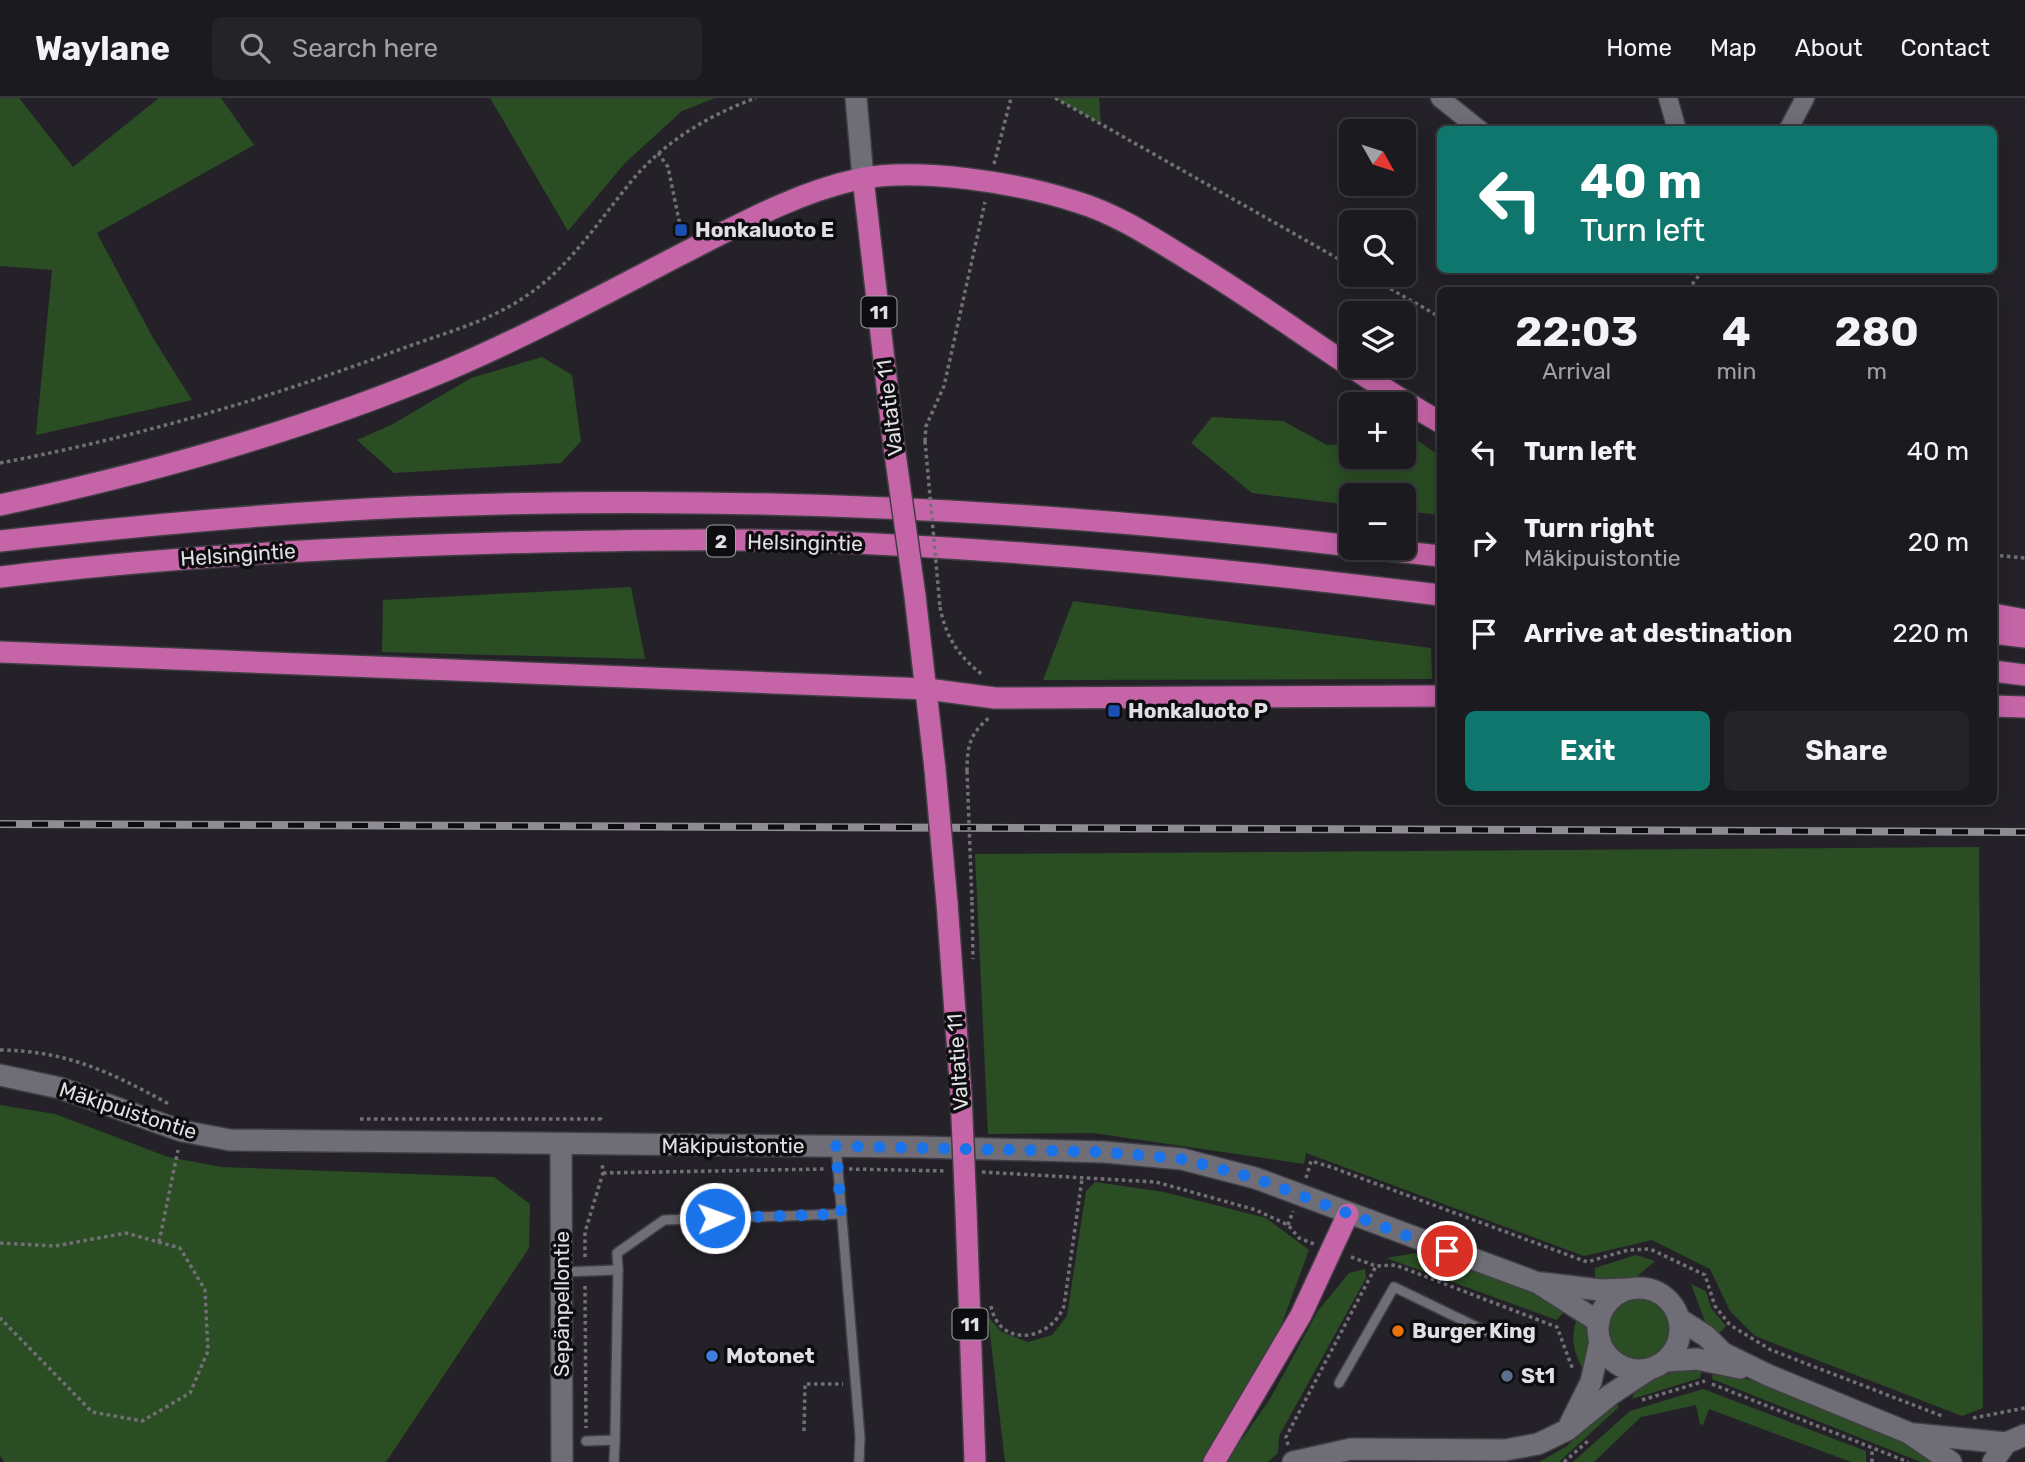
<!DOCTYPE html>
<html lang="en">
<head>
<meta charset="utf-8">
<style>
	:root { --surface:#1b1a1e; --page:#242327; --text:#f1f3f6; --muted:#a0a1a4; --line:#39383c; --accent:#0f766e }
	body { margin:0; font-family:Rubik,sans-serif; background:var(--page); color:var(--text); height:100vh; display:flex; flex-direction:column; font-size:26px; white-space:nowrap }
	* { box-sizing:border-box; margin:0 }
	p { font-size:23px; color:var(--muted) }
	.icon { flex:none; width:38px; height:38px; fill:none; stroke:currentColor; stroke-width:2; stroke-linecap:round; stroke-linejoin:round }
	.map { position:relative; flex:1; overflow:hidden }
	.side { position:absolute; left:1437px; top:189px; width:560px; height:518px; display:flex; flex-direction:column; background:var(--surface); border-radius:10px; box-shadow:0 4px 18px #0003,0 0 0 2px var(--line) }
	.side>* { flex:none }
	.hud { position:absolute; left:1437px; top:28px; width:560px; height:147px; border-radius:10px; box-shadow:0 4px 18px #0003,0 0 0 2px var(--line); background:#0f766e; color:#fff; overflow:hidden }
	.needle { width:46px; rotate:129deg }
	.fabs { position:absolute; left:1339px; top:21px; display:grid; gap:14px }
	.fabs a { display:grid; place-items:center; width:77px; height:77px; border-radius:10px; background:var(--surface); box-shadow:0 4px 18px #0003,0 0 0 2px var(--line); font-size:35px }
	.pin { position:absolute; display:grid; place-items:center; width:60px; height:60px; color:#fff; margin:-30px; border:4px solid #fff; border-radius:50%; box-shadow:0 2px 7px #0007 }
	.me { position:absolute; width:77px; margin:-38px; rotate:88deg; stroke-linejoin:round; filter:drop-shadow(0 0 5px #0008) }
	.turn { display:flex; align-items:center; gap:24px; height:147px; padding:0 28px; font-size:32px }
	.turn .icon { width:91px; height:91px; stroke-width:2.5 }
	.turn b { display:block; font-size:49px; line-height:60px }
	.eta { display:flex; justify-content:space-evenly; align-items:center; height:119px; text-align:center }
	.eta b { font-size:42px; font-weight:700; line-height:49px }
	.primary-button { display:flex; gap:14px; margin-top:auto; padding:14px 28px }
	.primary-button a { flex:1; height:80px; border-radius:10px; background:var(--accent); color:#fff; font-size:28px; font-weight:700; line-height:80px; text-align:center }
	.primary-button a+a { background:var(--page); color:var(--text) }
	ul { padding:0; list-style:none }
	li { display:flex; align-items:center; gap:21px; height:91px; padding:0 28px }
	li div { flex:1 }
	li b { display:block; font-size:26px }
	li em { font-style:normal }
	header { display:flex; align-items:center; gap:42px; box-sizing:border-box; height:98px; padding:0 35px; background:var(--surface); border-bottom:2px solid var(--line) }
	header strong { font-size:33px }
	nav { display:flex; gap:38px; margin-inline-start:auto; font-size:24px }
	.search { width:490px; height:63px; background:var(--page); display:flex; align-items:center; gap:18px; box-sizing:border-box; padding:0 24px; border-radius:10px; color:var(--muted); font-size:26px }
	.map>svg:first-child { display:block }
	.green { fill:#2a4d23 }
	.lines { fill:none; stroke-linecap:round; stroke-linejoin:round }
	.service-casing { stroke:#403e44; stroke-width:12 }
	.minor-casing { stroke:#403e44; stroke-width:21 }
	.tertiary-casing { stroke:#403e44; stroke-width:24 }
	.trunk-casing { stroke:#403e44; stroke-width:24 }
	.path { stroke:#727076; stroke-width:3.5; stroke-dasharray:3.5 3.5; stroke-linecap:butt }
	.service { stroke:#6f6d75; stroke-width:9 }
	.minor { stroke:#6f6d75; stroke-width:18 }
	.tertiary { stroke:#6f6d75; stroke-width:21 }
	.trunk { stroke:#c664a8; stroke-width:21 }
	.rail-casing { stroke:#8f8d93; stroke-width:8 }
	.rail { stroke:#0d0c0f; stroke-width:5; stroke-dasharray:16; stroke-linecap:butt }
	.trunk-bridge-casing { stroke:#403e44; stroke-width:24; stroke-linecap:butt }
	.path-bridge { stroke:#727076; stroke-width:3.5; stroke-dasharray:3.5 3.5; stroke-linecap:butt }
	.trunk-bridge { stroke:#c664a8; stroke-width:21 }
	.route { stroke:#1a73e8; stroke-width:12; stroke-dasharray:0 21.6 }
	.transit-dot { fill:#1a4fb4; stroke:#0d0c0f; stroke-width:2.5 }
	.food-dot { fill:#e8710a; stroke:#0d0c0f; stroke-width:2.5 }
	.shop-dot { fill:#3f7fe0; stroke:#0d0c0f; stroke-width:2.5 }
	.service-dot { fill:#5c6f8a; stroke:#0d0c0f; stroke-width:2.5 }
	.labels { text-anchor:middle; stroke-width:7; stroke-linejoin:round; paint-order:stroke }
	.shield { fill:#0d0c0f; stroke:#a1a0a4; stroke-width:2 }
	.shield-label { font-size:19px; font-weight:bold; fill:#e1dfe4 }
	.poi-label { font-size:21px; font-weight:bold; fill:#e1dfe4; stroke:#0d0c0f; text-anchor:start }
	.street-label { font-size:21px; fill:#e1dfe4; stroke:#0d0c0f }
</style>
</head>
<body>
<header>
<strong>Waylane</strong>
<div class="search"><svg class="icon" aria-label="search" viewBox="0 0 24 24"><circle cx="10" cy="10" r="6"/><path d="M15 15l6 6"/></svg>Search here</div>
<nav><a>Home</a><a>Map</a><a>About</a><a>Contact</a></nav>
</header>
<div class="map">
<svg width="2025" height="1364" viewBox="0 0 2025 1364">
	<rect width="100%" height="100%" fill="#242228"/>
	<g class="green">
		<polygon points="0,0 19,0 73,69 159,0 221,0 254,47 97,135 153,240 192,302 36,337 52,172 0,168"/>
		<polygon points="490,0 715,0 682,13 625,65 568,133"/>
		<polygon points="1055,0 1099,0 1101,26"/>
		<polygon points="542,259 572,277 581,343 561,365 394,375 357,342 393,326 471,280"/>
		<polygon points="1212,319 1283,323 1327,347 1351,346 1351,359 1404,359 1404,344 1420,344 1440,358 1440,417 1404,413 1404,397 1351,397 1351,407 1252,395 1191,345"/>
		<polygon points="631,489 645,561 382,554 383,502"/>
		<polygon points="1073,503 1431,550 1432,581 1043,582"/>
		<polygon points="1979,749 1983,1310 1962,1318 1755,1238 1730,1213 1710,1171 1652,1142 1584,1158 1306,1055 1304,1066 1093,1035 988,1036 975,756"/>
		<polygon points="0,1007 55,1016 168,1059 222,1069 494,1079 530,1106 529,1150 386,1364 4,1364 0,1357"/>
		<polygon points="1095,1084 1164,1094 1266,1120 1309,1152 1277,1239 1214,1349 1201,1364 1005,1364 988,1219 1002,1234 1028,1244 1052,1237 1067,1218 1086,1093"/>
		<polygon points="1428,1153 1547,1198 1567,1210 1557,1222 1386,1160"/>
		<polygon points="1636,1157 1655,1163 1636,1179 1595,1183 1595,1170"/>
		<polygon points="1365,1171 1366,1180 1279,1338 1278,1355 1268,1364 1226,1364 1270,1301 1318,1213 1349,1175"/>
		<polygon points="1691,1186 1706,1193 1711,1210 1726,1228 1715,1240 1706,1226"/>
		<circle cx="1639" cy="1230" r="32"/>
		<path d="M1577,1221L1591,1226L1593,1248L1586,1276C1575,1259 1569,1241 1577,1221Z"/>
		<polygon points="1685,1271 1702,1272 1700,1280 1632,1301 1635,1291 1663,1277"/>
		<path d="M1713,1273C1794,1290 1869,1324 1942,1364H1921L1712,1281Z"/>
		<polygon points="1703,1291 1866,1353 1866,1364 1851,1364 1709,1311 1703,1327 1700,1326 1696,1307 1641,1319 1594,1364 1573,1364 1630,1313"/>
		<polygon points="1612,1303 1619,1309 1559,1364 1539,1364 1567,1348"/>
	</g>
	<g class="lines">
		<g class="service-casing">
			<g id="service">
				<polyline points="836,1048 860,1339 859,1364"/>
				<polyline points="562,1174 618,1172 617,1155 664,1122 841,1116"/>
				<polyline points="1339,1285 1394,1189 1485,1233"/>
				<polyline points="615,1342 618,1172"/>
				<polyline points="586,1343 615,1342 614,1364"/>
			</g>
		</g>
		<g class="minor-casing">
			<g id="minor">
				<polyline points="1440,0 1480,32"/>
				<polyline points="1668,0 1677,32"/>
				<polyline points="1788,32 1805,0"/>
			</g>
		</g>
		<g class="tertiary-casing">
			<g id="tertiary">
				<polyline points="856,0 863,80"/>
				<polyline points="0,977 60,990 182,1033 230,1042 921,1049 1104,1054 1182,1061 1255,1080 1538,1185 1599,1224"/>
				<polyline points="561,1047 562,1364"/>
				<polyline points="1542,1185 1600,1192 1628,1191"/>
				<circle cx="1639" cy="1231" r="41"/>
				<polyline points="1679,1221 1706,1238 1723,1255 1768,1277 1909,1335 1951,1364"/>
				<polyline points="1666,1263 1697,1261 1740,1270"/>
				<polyline points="1570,1326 1591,1284 1600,1243"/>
				<polyline points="1915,1336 2006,1345"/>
				<polyline points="1293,1364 1351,1351 1505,1352 1538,1346 1567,1332 1610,1297 1648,1272"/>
				<polyline points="1993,1364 2006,1345 2025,1337"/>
			</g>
		</g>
		<g class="trunk-casing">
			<g id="trunk">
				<polyline points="863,80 894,348"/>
				<path d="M0,407C151,375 302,333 445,273C525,239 601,198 678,158C737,128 794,95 859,81C919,69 1019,85 1077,104C1117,116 1153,140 1189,162C1274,213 1353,275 1440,324"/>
				<path d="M0,443C135,428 271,415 407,409C722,396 1038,411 1351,448"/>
				<polyline points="1368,450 1440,458"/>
				<path d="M0,479C180,457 361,448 543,444C647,442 751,440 855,445C1051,454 1246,473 1440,497"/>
				<polyline points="915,498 935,671"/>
				<polyline points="1993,516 2025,522"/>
				<polyline points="1993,535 2025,539"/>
				<polyline points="0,554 927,591 995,600 1440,598"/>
				<polyline points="1993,573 2025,577"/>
				<polyline points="1993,608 2025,609"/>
				<polyline points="947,805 961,996"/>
				<polyline points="966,1113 975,1364"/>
				<polyline points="1214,1364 1301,1217 1348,1116"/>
			</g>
		</g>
		<g class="path">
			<polyline points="1055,0 1351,168"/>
			<polyline points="658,55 668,69 681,132"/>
			<polyline points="994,66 1011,0"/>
			<polyline points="1366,177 1440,219"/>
			<polyline points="1688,192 1703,172"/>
			<polyline points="925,343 926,328 944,288 985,104"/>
			<path d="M0,365C138,339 270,300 401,251C441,236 488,224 523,200C570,170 599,122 634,80C667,42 709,17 756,0"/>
			<polyline points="1993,457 2025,460"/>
			<path d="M940,509C946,540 959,559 984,578"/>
			<path d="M967,673C967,648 970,635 990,619"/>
			<polyline points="972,804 973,861"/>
			<path d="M0,952C68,953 110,974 169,1006"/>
			<polyline points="360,1021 601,1021 601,1025"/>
			<polyline points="849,1071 947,1073"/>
			<polyline points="982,1074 1156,1084 1256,1112 1288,1127 1299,1140 1314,1146"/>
			<polyline points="603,1075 824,1071"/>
			<polyline points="1306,1080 1311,1063 1331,1069 1587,1164 1628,1152 1650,1151 1705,1177 1715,1208 1730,1227 1771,1252 1942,1318"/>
			<polyline points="1288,1127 1293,1113"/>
			<polyline points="159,1144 178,1052"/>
			<polyline points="0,1145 55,1148 126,1135 180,1150 205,1192 208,1253 190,1295 142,1323 92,1314 0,1220"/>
			<polyline points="585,1159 585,1134 603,1075 602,1064"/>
			<polyline points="1351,1159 1376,1168 1395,1167 1557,1229 1573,1272"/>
			<polyline points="585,1188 586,1330"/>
			<path d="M991,1208C999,1250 1050,1244 1064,1208L1082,1081"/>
			<polyline points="1712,1286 1908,1364"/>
			<polyline points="1642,1302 1705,1283"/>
			<polyline points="1973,1320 2025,1310"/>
			<polyline points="804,1333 805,1286 843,1286"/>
			<polyline points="1288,1347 1286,1339 1376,1168"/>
			<polyline points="1564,1364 1589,1342"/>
			<polyline points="1872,1364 1872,1350"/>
		</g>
		<use href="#service" class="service"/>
		<use href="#minor" class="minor"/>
		<use href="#tertiary" class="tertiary"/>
		<use href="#trunk" class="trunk"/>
		<g class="rail-casing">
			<polyline id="rail" points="0,726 2025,734"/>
		</g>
		<use href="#rail" class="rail"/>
		<g class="trunk-bridge-casing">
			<g id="trunk-bridge">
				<polyline points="894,348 915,498"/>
				<polyline points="935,671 947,805"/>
				<polyline points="961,996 966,1113"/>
			</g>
		</g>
		<g class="path-bridge">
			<polyline points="925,343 940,509"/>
			<polyline points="967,673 972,804"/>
		</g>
		<use href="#trunk-bridge" class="trunk-bridge"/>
	</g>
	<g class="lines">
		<polyline class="route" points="715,1120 841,1116 836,1048 1104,1054 1182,1061 1255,1080 1447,1153"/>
	</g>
	<g class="transit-dot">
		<rect x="674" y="125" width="14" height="14" rx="3.5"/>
		<rect x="1107" y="606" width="14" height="14" rx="3.5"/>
	</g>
	<circle class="food-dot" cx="1398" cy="1233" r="7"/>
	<circle class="shop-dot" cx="712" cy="1258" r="7"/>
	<circle class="service-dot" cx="1507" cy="1278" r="7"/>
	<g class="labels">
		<g class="shield">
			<rect x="861.5" y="198.5" width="35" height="31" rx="5"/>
			<rect x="707" y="427.5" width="28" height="31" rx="5"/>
			<rect x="952.5" y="1210.5" width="35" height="31" rx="5"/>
		</g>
		<g class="shield-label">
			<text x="879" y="221">11</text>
			<text x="721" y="450">2</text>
			<text x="970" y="1233">11</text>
		</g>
		<g class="poi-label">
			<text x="695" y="139">Honkaluoto E</text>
			<text x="1128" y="620">Honkaluoto P</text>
			<text x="1412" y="1240">Burger King</text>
			<text x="726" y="1265">Motonet</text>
			<text x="1521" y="1285">St1</text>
		</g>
		<g class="street-label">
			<text transform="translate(890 310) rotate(-97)" y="7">Valtatie 11</text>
			<text transform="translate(805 445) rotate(1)" y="7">Helsingintie</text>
			<text transform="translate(238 457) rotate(-4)" y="7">Helsingintie</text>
			<text transform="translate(958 964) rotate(-94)" y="7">Valtatie 11</text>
			<text transform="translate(128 1013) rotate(18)" y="7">Mäkipuistontie</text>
			<text x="733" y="1055">Mäkipuistontie</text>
			<text transform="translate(562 1206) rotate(-90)" y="7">Sepänpellontie</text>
		</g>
	</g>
</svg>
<div class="fabs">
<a><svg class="needle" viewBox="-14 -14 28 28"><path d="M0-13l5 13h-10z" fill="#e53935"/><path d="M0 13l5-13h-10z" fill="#a0a1a4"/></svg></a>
<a><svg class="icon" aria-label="search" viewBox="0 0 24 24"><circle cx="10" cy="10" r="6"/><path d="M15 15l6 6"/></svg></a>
<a><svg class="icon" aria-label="layers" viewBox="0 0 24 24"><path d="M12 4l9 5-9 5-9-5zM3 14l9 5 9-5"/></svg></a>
<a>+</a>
<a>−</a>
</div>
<div class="pin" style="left:1447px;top:1153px;background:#d93025"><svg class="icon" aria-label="arrive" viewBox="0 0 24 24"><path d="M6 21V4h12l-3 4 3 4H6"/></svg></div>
<svg class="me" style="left:715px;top:1120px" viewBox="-20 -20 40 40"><circle r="17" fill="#1a73e8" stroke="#fff" stroke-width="3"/><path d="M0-11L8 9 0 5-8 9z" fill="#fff"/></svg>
<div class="hud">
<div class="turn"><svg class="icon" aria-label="left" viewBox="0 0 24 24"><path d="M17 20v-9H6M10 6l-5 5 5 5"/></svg><div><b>40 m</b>Turn left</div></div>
</div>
<section class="side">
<div class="eta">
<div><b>22:03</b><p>Arrival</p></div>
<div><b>4</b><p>min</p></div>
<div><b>280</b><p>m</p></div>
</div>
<ul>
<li><svg class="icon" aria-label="left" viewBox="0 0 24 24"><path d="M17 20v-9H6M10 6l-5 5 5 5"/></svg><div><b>Turn left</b></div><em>40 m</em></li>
<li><svg class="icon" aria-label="right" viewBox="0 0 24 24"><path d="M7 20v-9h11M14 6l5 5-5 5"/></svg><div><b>Turn right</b><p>Mäkipuistontie</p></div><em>20 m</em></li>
<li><svg class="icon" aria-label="arrive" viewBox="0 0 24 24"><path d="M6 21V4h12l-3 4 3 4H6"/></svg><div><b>Arrive at destination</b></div><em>220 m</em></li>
</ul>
<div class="primary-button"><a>Exit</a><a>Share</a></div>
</section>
</div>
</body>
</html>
